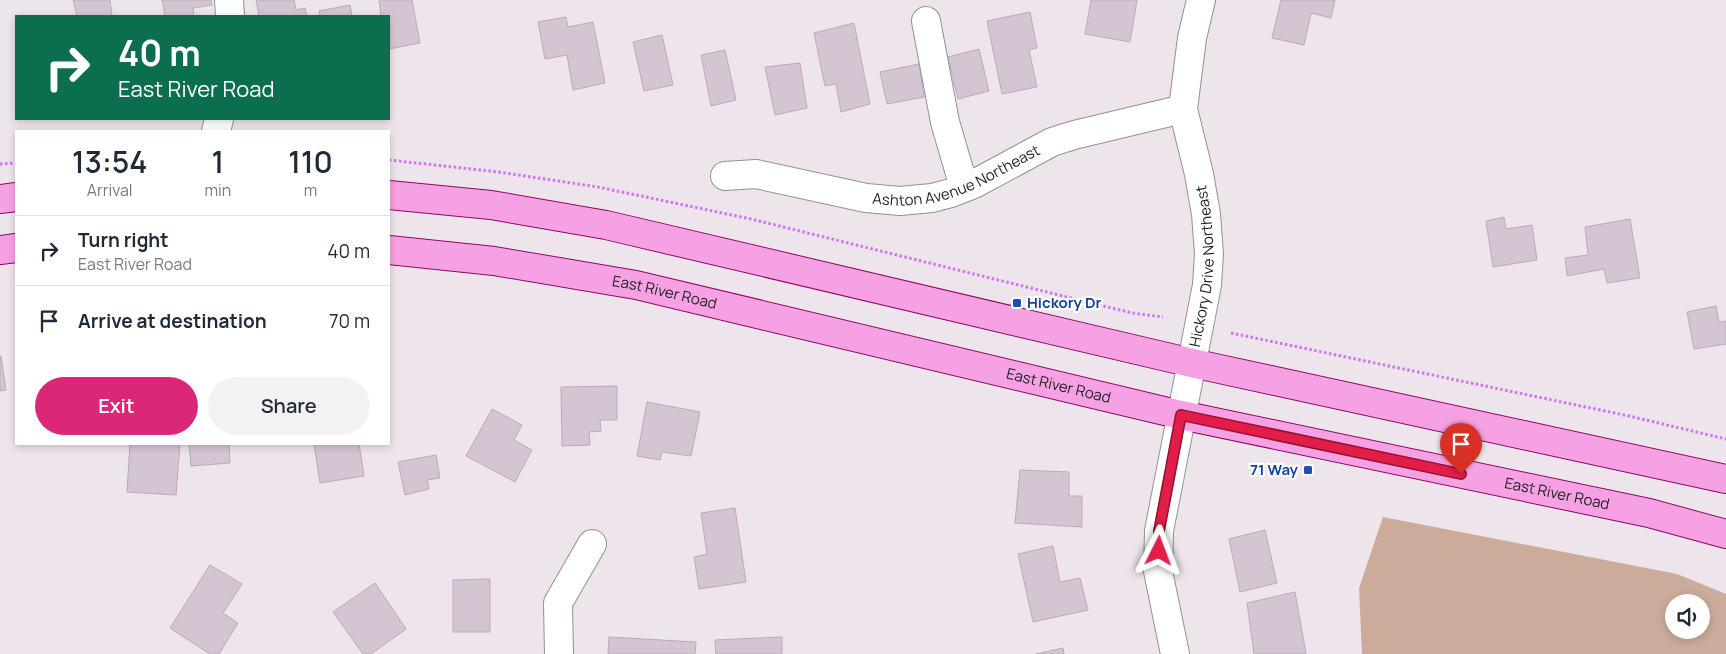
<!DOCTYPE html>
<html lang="en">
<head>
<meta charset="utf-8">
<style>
	:root { --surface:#fff; --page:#f2f2f3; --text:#1f2937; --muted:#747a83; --line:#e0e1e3; --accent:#db2777 }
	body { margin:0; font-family:Manrope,sans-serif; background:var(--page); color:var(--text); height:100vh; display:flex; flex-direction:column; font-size:19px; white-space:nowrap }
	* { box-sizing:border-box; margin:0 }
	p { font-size:16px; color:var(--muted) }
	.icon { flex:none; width:28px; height:28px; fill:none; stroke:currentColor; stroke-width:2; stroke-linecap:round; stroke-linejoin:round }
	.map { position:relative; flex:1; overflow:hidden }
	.panel { position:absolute; left:15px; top:130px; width:375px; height:315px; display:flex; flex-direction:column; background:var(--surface); border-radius:0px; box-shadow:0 2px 8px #0003 }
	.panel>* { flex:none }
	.hud { position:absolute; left:15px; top:15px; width:375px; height:105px; border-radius:0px; box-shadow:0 2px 8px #0003; background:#0b6e4f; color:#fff; overflow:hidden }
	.fabs { position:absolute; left:1665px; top:594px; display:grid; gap:10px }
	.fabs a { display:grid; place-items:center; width:45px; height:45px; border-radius:50%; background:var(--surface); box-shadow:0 2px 8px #0003; font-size:25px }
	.pin { position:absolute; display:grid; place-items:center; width:42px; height:42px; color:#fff; margin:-51px -21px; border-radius:50% 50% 50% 0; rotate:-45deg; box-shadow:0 0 5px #0007 }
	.pin .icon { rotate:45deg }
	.me { position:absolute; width:55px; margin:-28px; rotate:3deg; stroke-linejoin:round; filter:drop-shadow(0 0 4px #0008) }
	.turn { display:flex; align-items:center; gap:18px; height:105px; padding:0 20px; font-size:22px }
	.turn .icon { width:65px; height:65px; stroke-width:2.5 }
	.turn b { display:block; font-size:35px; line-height:42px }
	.eta { display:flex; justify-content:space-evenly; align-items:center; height:85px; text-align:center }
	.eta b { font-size:30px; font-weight:600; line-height:35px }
	.cta { display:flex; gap:10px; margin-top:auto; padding:10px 20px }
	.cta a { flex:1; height:58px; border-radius:30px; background:var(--accent); color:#fff; font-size:20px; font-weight:600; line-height:58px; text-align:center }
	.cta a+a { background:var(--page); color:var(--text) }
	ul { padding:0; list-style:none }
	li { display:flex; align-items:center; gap:15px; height:70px; padding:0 20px; border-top:1px solid var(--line) }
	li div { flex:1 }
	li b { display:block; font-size:19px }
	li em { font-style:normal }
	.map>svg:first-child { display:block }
	.forest { fill:#cbac9b; fill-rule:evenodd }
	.building { fill:#d4c5d3; stroke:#bfa7bd }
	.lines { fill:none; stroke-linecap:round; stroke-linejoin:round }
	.minor-casing { stroke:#929292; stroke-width:30 }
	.major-casing { stroke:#8e0964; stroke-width:30 }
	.path { stroke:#d272f1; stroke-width:3; stroke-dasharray:2.5 2.5; stroke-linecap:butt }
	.minor { stroke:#fff; stroke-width:28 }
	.major { stroke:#f6a1e3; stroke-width:28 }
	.route-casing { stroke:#92132f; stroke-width:12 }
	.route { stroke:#e11d48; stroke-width:9 }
	.transit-dot { fill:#1a4fb4; stroke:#fff; stroke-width:2 }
	.labels { text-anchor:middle; stroke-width:4.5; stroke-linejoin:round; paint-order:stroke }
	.street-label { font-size:15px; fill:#1e1e1e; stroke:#fff }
	.transit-label { font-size:15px; font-weight:bold; fill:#164399; stroke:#fff; text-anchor:start }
</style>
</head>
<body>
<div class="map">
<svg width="1726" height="654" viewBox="0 0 1726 654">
	<rect width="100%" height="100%" fill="#eee4eb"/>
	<path class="forest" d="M1383,517L1677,574L1726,594V654H1362L1359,588ZM1674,602H1701V630H1674Z"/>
	<g class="building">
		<polygon points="73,0 110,0 112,16 77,16"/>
		<polygon points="162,0 211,0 212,5 193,8 194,16 165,16"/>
		<polygon points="256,0 294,0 296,10 305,8 307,16 259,16"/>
		<polygon points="379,0 412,0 420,43 389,49 389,16 381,16"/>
		<polygon points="1091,0 1137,0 1130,42 1085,34"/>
		<polygon points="1281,0 1335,0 1331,18 1311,13 1304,45 1272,38"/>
		<polygon points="350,5 352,16 320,16 319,11"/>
		<polygon points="1030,12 1037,48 1029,50 1037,87 1002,94 987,21"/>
		<polygon points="566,17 568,27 593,22 605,83 573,90 567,55 545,59 538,22"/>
		<polygon points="854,23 870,104 841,112 836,84 825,86 814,33"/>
		<polygon points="662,35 673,85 644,91 633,42"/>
		<polygon points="979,49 989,91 958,99 948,57"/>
		<polygon points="725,50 736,100 711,106 701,55"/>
		<polygon points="800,63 807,108 775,115 765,67"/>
		<polygon points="919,64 924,97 887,104 880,72"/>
		<polygon points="1504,217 1506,229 1532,225 1537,260 1493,267 1486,221"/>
		<polygon points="1630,219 1640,278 1607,283 1604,269 1567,276 1565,258 1588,255 1585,227"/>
		<polygon points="1716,306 1719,322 1726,321 1726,344 1694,349 1687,312"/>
		<polygon points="0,356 1,356 6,390 0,391"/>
		<polygon points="617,386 617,420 600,420 601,431 589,432 590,445 562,446 561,387"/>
		<polygon points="647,402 700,412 691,456 662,452 660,460 637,456"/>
		<polygon points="492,409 522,425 514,440 532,450 515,482 466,456"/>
		<polygon points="130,444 180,444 176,495 127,492"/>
		<polygon points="189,444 229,444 230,463 191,466"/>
		<polygon points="314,444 359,444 364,476 320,483"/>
		<polygon points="436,455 440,478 427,480 429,489 405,495 398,462"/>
		<polygon points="1020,470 1069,472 1069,496 1082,496 1082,527 1015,523"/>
		<polygon points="735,508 746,582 699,589 694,557 707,554 701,513"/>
		<polygon points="1265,530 1277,583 1240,592 1229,539"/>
		<polygon points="1053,546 1060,582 1080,578 1088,610 1033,622 1018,554"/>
		<polygon points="210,565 242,584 223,613 238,623 219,654 210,654 170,628"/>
		<polygon points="490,579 490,632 453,632 453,580"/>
		<polygon points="375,583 406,629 371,654 363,654 333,612"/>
		<polygon points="1295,592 1306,654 1254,654 1247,603"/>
		<polygon points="609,637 696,642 695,654 608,654"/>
		<polygon points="782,637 782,654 716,654 715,640"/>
		<polygon points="1063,648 1064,654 1036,654"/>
	</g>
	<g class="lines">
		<g class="minor-casing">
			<g id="minor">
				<polyline points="229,0 230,16"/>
				<polyline points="926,21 945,122 964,187"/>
				<polyline points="216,131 219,119"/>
				<path id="s1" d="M725,176L756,174L866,198L900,201L932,198L951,193L974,184L1052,142L1074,135L1183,109"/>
				<polyline points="559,654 558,603 592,544"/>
				<path id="s2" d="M1175,654L1158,571L1159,531L1207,285L1209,254L1206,214L1199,174L1183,109L1192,38L1201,0"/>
			</g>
		</g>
		<g class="major-casing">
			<g id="major">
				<polyline points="389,195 491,205 606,225 1192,363 1726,479"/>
				<polyline points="0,199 16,197"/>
				<polyline points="0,250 16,248"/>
				<path id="s3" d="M389,250L494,261L636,285L1181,415L1649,513L1726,534"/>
			</g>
		</g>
		<g class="path">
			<polyline points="389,160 499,172 598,187 751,219 1132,313 1163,317"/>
			<polyline points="0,164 16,163"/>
			<polyline points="1231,333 1629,416 1726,439"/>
		</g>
		<use href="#minor" class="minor"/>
		<use href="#major" class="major"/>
	</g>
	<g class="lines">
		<g class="route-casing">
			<polyline id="route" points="1159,551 1159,531 1181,415 1461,474"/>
		</g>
		<use href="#route" class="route"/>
	</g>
	<g class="transit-dot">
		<rect x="1012" y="298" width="10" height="10" rx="2.5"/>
		<rect x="1303" y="465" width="10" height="10" rx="2.5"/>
	</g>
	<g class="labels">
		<g class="street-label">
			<text dy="5" stroke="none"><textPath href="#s1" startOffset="239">Ashton Avenue Northeast</textPath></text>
			<text dy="5" stroke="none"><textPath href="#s2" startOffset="394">Hickory Drive Northeast</textPath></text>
			<text dy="5" stroke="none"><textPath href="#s3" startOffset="279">East River Road</textPath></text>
			<text dy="5" stroke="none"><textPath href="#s3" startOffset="684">East River Road</textPath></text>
			<text dy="5" stroke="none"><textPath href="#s3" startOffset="1194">East River Road</textPath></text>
		</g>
		<g class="transit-label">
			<text x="1027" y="308">Hickory Dr</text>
			<text x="1298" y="475" text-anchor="end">71 Way</text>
		</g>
	</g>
</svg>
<div class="fabs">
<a><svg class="icon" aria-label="sound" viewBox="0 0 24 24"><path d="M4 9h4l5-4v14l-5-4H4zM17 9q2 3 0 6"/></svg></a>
</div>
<div class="pin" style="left:1461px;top:474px;background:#d93025"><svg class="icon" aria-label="arrive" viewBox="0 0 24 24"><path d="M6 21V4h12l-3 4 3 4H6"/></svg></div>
<svg class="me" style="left:1159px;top:551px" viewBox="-20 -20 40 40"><path d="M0-17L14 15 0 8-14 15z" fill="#e11d48" stroke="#fff" stroke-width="4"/></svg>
<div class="hud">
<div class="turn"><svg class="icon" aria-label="right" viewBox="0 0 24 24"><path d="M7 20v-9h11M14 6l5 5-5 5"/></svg><div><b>40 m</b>East River Road</div></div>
</div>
<section class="panel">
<div class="eta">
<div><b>13:54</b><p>Arrival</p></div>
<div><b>1</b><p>min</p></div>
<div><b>110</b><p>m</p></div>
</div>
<ul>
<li><svg class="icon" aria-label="right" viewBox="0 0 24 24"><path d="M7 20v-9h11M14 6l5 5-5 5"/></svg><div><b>Turn right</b><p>East River Road</p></div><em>40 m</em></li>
<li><svg class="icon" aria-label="arrive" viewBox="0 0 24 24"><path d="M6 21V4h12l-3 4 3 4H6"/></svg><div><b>Arrive at destination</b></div><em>70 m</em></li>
</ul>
<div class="cta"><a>Exit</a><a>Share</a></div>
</section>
</div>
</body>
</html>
